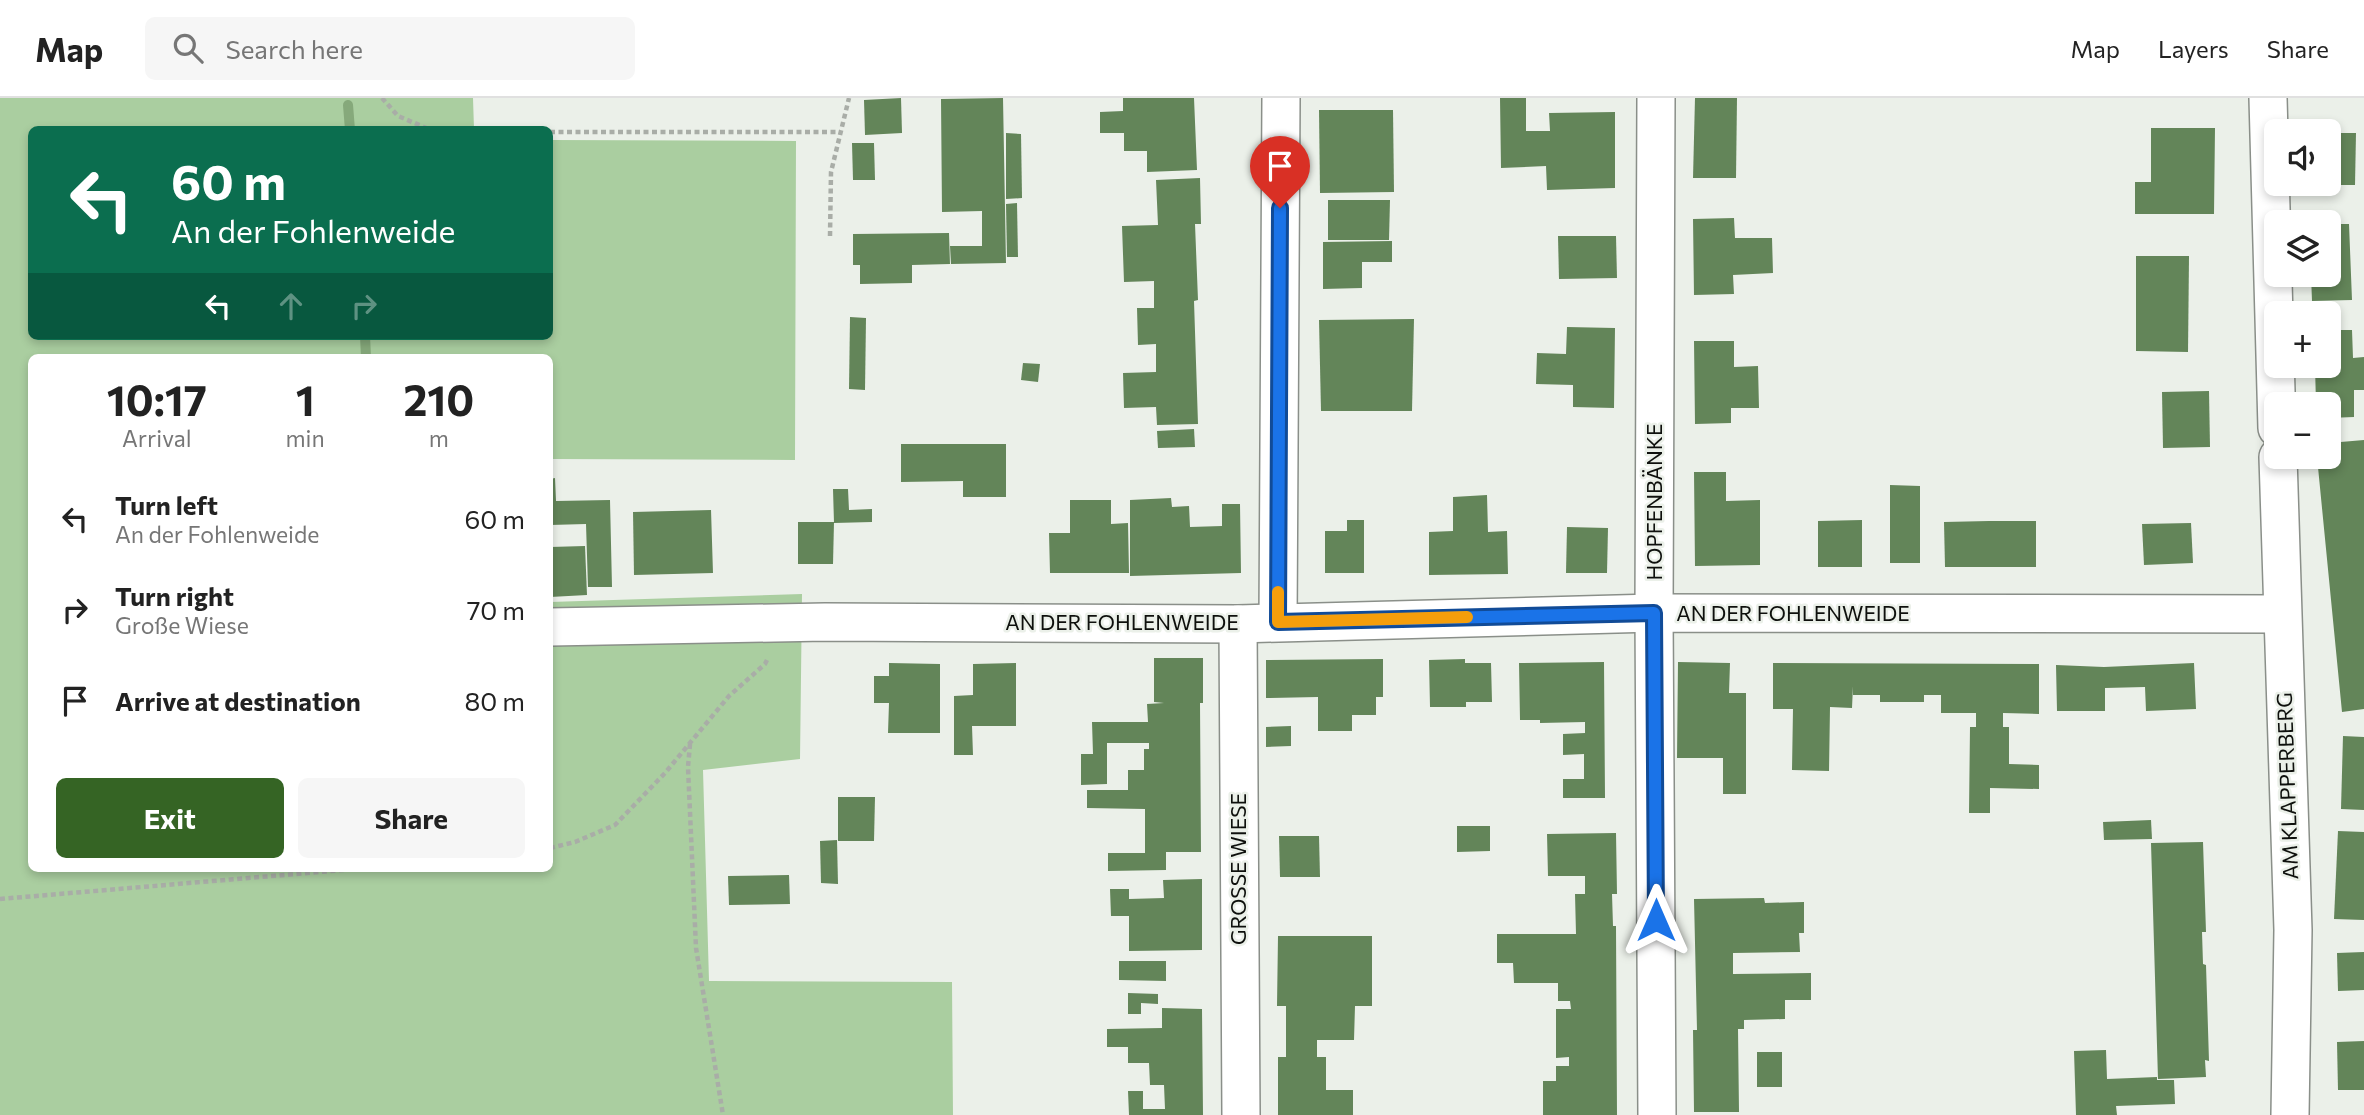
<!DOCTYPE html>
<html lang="en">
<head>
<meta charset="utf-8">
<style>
	:root { --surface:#fff; --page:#f6f6f6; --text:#222; --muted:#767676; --line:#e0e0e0; --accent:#356424 }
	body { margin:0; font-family:Commissioner,sans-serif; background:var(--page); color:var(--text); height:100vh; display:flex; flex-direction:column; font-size:26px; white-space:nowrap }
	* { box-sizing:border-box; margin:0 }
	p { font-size:23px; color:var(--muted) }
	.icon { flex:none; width:38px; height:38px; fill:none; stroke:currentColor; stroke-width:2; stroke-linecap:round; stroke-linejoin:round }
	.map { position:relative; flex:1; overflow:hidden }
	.details { position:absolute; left:28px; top:256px; width:525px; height:518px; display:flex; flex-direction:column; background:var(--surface); border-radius:10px; box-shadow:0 4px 10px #0003 }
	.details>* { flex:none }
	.hud { position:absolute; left:28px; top:28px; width:525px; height:214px; border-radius:10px; box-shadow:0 4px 10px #0003; background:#0b6e4f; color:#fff; overflow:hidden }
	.buttons { position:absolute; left:2264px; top:21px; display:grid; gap:14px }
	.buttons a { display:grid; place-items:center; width:77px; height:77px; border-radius:10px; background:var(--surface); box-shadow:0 4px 10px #0003; font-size:35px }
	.pin { position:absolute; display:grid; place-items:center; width:60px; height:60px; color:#fff; margin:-72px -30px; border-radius:50% 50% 50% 0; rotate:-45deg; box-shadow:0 0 7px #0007 }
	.pin .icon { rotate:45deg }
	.me { position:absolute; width:77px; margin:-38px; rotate:0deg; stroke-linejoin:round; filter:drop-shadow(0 0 5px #0008) }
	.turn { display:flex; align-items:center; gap:24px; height:147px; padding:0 28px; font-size:32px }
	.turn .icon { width:91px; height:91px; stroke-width:2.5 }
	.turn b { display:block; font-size:49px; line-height:60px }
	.lanes { display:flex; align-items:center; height:66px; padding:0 28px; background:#0003; justify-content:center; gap:35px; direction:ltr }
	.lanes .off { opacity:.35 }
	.eta { display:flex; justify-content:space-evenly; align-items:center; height:119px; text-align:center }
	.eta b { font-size:42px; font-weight:700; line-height:49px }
	.cta { display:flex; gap:14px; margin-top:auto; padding:14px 28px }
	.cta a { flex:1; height:80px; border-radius:10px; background:var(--accent); color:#fff; font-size:28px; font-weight:700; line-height:80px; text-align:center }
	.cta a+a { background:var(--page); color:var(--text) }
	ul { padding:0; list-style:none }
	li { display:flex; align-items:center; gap:21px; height:91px; padding:0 28px }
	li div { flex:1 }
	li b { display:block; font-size:26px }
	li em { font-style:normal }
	header { display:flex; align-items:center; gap:42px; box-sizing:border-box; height:98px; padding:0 35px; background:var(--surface); border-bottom:2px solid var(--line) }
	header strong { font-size:33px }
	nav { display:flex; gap:38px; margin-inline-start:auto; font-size:24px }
	.search { width:490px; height:63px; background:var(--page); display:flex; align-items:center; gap:18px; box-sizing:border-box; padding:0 24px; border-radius:10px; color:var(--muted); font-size:26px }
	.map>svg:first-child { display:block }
	.green { fill:#aacea0 }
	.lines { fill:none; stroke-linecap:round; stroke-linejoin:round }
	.stream { stroke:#86a97b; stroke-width:10 }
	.building { fill:#638559 }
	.minor-casing { stroke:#8a8f89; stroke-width:40 }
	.path { stroke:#a9ada7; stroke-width:4.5; stroke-dasharray:5 3.5; stroke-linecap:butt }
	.minor { stroke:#fff; stroke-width:37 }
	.route-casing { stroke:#114b97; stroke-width:18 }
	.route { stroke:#1a73e8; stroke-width:12 }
	.slow { stroke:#f59e0b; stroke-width:12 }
	.labels { text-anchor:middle; stroke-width:5; stroke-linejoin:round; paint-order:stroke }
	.street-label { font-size:21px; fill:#0e100d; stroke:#ebf0e9 }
</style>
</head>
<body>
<header>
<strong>Map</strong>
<div class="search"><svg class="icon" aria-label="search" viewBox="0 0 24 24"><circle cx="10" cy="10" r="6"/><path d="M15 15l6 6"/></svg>Search here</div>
<nav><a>Map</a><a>Layers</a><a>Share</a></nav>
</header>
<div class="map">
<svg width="2364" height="1017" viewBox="0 0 2364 1017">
	<rect width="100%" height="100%" fill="#ebf0e9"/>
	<polygon class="green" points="0,0 473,0 474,31 32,32 32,238 550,238 550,42 796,43 795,362 550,361 550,259 32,259 32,770 550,770 550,504 802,496 800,661 703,672 709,883 952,884 953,1017 0,1017"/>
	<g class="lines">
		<g class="stream">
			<polyline points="348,7 350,32"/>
			<polyline points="365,238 366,259"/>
		</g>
	</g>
	<g class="building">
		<polygon points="901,0 902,35 865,37 864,2"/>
		<polygon points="1003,0 1006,165 951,166 950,148 982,148 982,113 942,114 941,1"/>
		<polygon points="1123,0 1194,0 1197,72 1147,74 1147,53 1124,53 1124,35 1100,35 1100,14 1123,13"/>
		<polygon points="1500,0 1526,0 1526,33 1550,33 1549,15 1615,14 1615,90 1547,92 1546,68 1501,70"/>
		<polygon points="1695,0 1737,0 1736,80 1693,80"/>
		<polygon points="1319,12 1393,12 1394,94 1320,95"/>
		<polygon points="2151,30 2215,30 2214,116 2135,116 2135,84 2151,84"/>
		<polygon points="1006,35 1021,36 1022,100 1006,101"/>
		<polygon points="2329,35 2356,35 2355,87 2329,87"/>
		<polygon points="852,45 874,45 875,82 853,82"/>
		<polygon points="1200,80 1201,126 1195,126 1198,202 1194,203 1198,326 1157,327 1156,309 1124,310 1123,275 1156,274 1156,246 1138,247 1137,210 1154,210 1154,183 1124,184 1122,128 1158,127 1156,82"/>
		<polygon points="1328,102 1390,102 1389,142 1328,142"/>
		<polygon points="1017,105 1018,159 1007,159 1006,106"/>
		<polygon points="1734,120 1735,140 1772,140 1773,175 1733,177 1734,196 1694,197 1693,121"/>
		<polygon points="2329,126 2349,126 2352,202 2312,203 2311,177 2329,177"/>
		<polygon points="949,135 950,166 912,167 912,185 860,186 860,167 853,167 853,136"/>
		<polygon points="1558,138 1616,138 1617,180 1559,181"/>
		<polygon points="1392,143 1392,164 1362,164 1362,190 1323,191 1323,144"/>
		<polygon points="2136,158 2189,158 2188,254 2136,253"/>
		<polygon points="850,219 866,220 865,292 849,291"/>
		<polygon points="1414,221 1412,313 1321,313 1319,222"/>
		<polygon points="1567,229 1615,230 1614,310 1573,309 1573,287 1536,286 1537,255 1566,256"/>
		<polygon points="2329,232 2352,232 2353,260 2364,259 2364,292 2354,292 2354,319 2329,320 2329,306 2316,306 2315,268 2329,268"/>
		<polygon points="1694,243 1734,243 1734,269 1758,268 1759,310 1731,310 1731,325 1695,326"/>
		<polygon points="1023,265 1040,266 1038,284 1021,282"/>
		<polygon points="2209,293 2210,349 2163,350 2162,294"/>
		<polygon points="1194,331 1195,349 1158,350 1157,333"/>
		<polygon points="2364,342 2364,611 2342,614 2317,359 2329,359 2329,345"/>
		<polygon points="901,346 1006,346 1006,399 963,399 963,383 901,384"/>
		<polygon points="1694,374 1726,374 1726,403 1760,402 1760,467 1695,468"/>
		<polygon points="555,380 556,403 610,402 612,489 588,489 586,426 550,427 550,381"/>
		<polygon points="1890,387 1920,388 1920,465 1890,465"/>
		<polygon points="833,391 848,391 849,412 872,411 872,424 834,425"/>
		<polygon points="1487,397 1488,434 1507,433 1508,476 1429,477 1429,434 1453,433 1453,399"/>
		<polygon points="1171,400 1172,409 1189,408 1190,429 1222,428 1222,406 1240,406 1241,475 1130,478 1130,402"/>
		<polygon points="1070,402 1111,402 1111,426 1128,425 1129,475 1050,475 1049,435 1070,435"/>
		<polygon points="711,412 713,475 634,477 633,414"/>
		<polygon points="1347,422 1364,422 1364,475 1325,475 1325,433 1347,433"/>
		<polygon points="1862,422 1862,469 1818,469 1818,423"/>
		<polygon points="1989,423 2036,423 2036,469 1945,469 1944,424"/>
		<polygon points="798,424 834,424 833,466 798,466"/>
		<polygon points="2191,425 2193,465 2144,467 2142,426"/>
		<polygon points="1567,429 1608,430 1607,475 1566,475"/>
		<polygon points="585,448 587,497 550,499 550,449"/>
		<polygon points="1154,560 1203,560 1203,605 1200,605 1201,754 1166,754 1166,772 1108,773 1108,755 1145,755 1145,711 1087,710 1087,692 1128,692 1128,672 1144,672 1144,651 1149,651 1149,645 1107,645 1107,686 1081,687 1081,656 1093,656 1092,624 1148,624 1147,606 1164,605 1154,604"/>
		<polygon points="1383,561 1383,599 1376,599 1376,617 1352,617 1352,633 1318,633 1318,599 1266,600 1266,562"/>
		<polygon points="1465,561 1465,565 1491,565 1492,604 1466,604 1466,609 1430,609 1429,562"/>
		<polygon points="1604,564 1605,700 1563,700 1563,681 1584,681 1584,656 1563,657 1563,636 1585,635 1585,624 1540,625 1540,622 1520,622 1519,565"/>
		<polygon points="1678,564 1730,565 1729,595 1746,595 1746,696 1723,696 1723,660 1677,660"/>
		<polygon points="889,565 940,566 940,635 888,635 889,605 874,605 874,578 889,578"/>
		<polygon points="1016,565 1016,628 972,628 973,657 954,657 954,598 973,597 973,566"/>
		<polygon points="1773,565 2039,566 2039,616 2003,615 2003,629 2009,629 2009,666 2039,667 2039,691 1990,690 1990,715 1969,715 1970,629 1976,629 1976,615 1941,615 1941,597 1924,597 1924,604 1880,604 1880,597 1853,597 1853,588 1852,610 1830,609 1829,673 1792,672 1793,611 1773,611"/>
		<polygon points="2194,565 2196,611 2146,613 2145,589 2105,590 2105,613 2057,613 2056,567 2104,569"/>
		<polygon points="1291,628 1291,648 1266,649 1266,629"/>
		<polygon points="2343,638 2364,639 2364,712 2341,711"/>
		<polygon points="838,699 875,699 874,743 838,743"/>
		<polygon points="2151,722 2152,741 2104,742 2103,724"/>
		<polygon points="1457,728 1490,728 1490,753 1457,754"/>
		<polygon points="2338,733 2364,734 2364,822 2334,821"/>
		<polygon points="1616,735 1617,796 1612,796 1613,828 1616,828 1617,1017 1543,1017 1543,983 1556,983 1556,968 1569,968 1569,959 1556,960 1556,911 1571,911 1570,903 1558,903 1558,885 1514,885 1513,865 1497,865 1497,836 1576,836 1575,796 1585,796 1585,778 1548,778 1547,736"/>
		<polygon points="1279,738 1319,738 1320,779 1280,779"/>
		<polygon points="837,742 838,786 821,785 820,743"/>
		<polygon points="2203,744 2206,834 2202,834 2203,866 2206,867 2209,963 2205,962 2206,979 2158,981 2151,745"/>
		<polygon points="789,777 790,806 729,807 728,778"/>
		<polygon points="1202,781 1202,852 1129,853 1129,818 1111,818 1110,791 1129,791 1129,801 1164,800 1163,782"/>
		<polygon points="1764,800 1765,805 1804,804 1804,835 1799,835 1800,854 1733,855 1733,876 1811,875 1811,902 1785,902 1785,921 1744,922 1744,931 1738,931 1739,1014 1694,1014 1693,932 1697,932 1694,801"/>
		<polygon points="1278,838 1372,838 1372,908 1355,908 1354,942 1317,942 1317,959 1326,959 1326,992 1353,992 1353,1017 1278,1017 1278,959 1286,959 1286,908 1277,908"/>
		<polygon points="2364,854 2364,892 2338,893 2337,855"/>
		<polygon points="1119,863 1166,863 1166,883 1119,882"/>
		<polygon points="1128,895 1158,896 1158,906 1141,905 1141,916 1128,916"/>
		<polygon points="1162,910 1202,911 1203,1017 1129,1017 1128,993 1143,993 1143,1011 1165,1011 1164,987 1150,987 1149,965 1128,965 1128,949 1107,949 1107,931 1162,930"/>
		<polygon points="2364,943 2364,992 2338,992 2337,944"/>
		<polygon points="2106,952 2107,981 2157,979 2157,982 2174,982 2175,1006 2116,1008 2117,1017 2076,1017 2074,953"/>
		<rect x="1757" y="954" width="25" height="35"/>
	</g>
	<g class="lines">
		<g class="minor-casing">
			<g id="minor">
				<polyline points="1656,0 1654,515 1657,1017"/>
				<polyline points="2268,0 2277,330"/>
				<polyline points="2278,359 2293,832 2290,1017"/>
				<polyline points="1278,524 1281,0"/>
				<polyline points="1238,526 1241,1017"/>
				<polyline points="550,529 825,524 1238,526 1654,515 2282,516"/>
			</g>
		</g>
		<g class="path">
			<polyline points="382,0 398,18 431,32"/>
			<polyline points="550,34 840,34"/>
			<polyline points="830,138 831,74 849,0"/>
			<polyline points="690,646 688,669 696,850 723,1017"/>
			<polyline points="550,750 575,744 615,727 665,675 729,598 765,566 768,560"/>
			<polyline points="0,801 367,770"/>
		</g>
		<use href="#minor" class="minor"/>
	</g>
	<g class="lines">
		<g class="route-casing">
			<polyline id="route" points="1280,110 1278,524 1654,515 1656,822"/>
		</g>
		<use href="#route" class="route"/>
		<polyline class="slow" points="1278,494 1278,524 1467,519"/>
	</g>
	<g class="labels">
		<g class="street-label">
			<text transform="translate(1655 404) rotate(-90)" y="7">HOPFENBÄNKE</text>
			<text x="1793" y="523">AN DER FOHLENWEIDE</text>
			<text x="1122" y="532">AN DER FOHLENWEIDE</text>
			<text transform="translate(2288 688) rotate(-92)" y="7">AM KLAPPERBERG</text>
			<text transform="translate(1239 771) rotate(-90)" y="7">GROSSE WIESE</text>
		</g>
	</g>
</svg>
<div class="buttons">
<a><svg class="icon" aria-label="sound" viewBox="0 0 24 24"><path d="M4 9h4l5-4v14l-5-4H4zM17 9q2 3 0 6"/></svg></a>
<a><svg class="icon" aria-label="layers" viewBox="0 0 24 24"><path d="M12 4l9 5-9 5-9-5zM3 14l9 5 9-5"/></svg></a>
<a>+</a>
<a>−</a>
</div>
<div class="pin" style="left:1280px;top:110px;background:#d93025"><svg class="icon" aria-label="arrive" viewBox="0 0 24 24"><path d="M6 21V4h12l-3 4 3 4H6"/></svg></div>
<svg class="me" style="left:1656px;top:822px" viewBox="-20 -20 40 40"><path d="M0-17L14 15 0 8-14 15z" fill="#1a73e8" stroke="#fff" stroke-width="4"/></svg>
<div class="hud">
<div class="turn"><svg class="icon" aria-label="left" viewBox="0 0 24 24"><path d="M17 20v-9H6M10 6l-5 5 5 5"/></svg><div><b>60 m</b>An der Fohlenweide</div></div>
<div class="lanes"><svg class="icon" aria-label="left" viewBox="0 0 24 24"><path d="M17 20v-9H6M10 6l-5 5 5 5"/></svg><svg class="icon off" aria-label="ahead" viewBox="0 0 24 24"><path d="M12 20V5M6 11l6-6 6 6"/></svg><svg class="icon off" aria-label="right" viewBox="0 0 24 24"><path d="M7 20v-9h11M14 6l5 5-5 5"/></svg></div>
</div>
<section class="details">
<div class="eta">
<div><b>10:17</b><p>Arrival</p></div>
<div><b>1</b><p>min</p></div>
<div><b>210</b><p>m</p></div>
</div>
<ul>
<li><svg class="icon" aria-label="left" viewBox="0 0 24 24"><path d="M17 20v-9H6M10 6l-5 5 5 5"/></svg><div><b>Turn left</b><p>An der Fohlenweide</p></div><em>60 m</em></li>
<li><svg class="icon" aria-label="right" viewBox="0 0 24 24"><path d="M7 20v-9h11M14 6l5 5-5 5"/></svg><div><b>Turn right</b><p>Große Wiese</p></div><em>70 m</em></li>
<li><svg class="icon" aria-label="arrive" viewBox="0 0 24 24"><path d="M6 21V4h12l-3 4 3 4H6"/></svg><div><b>Arrive at destination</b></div><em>80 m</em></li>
</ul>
<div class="cta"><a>Exit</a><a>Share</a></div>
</section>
</div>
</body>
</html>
